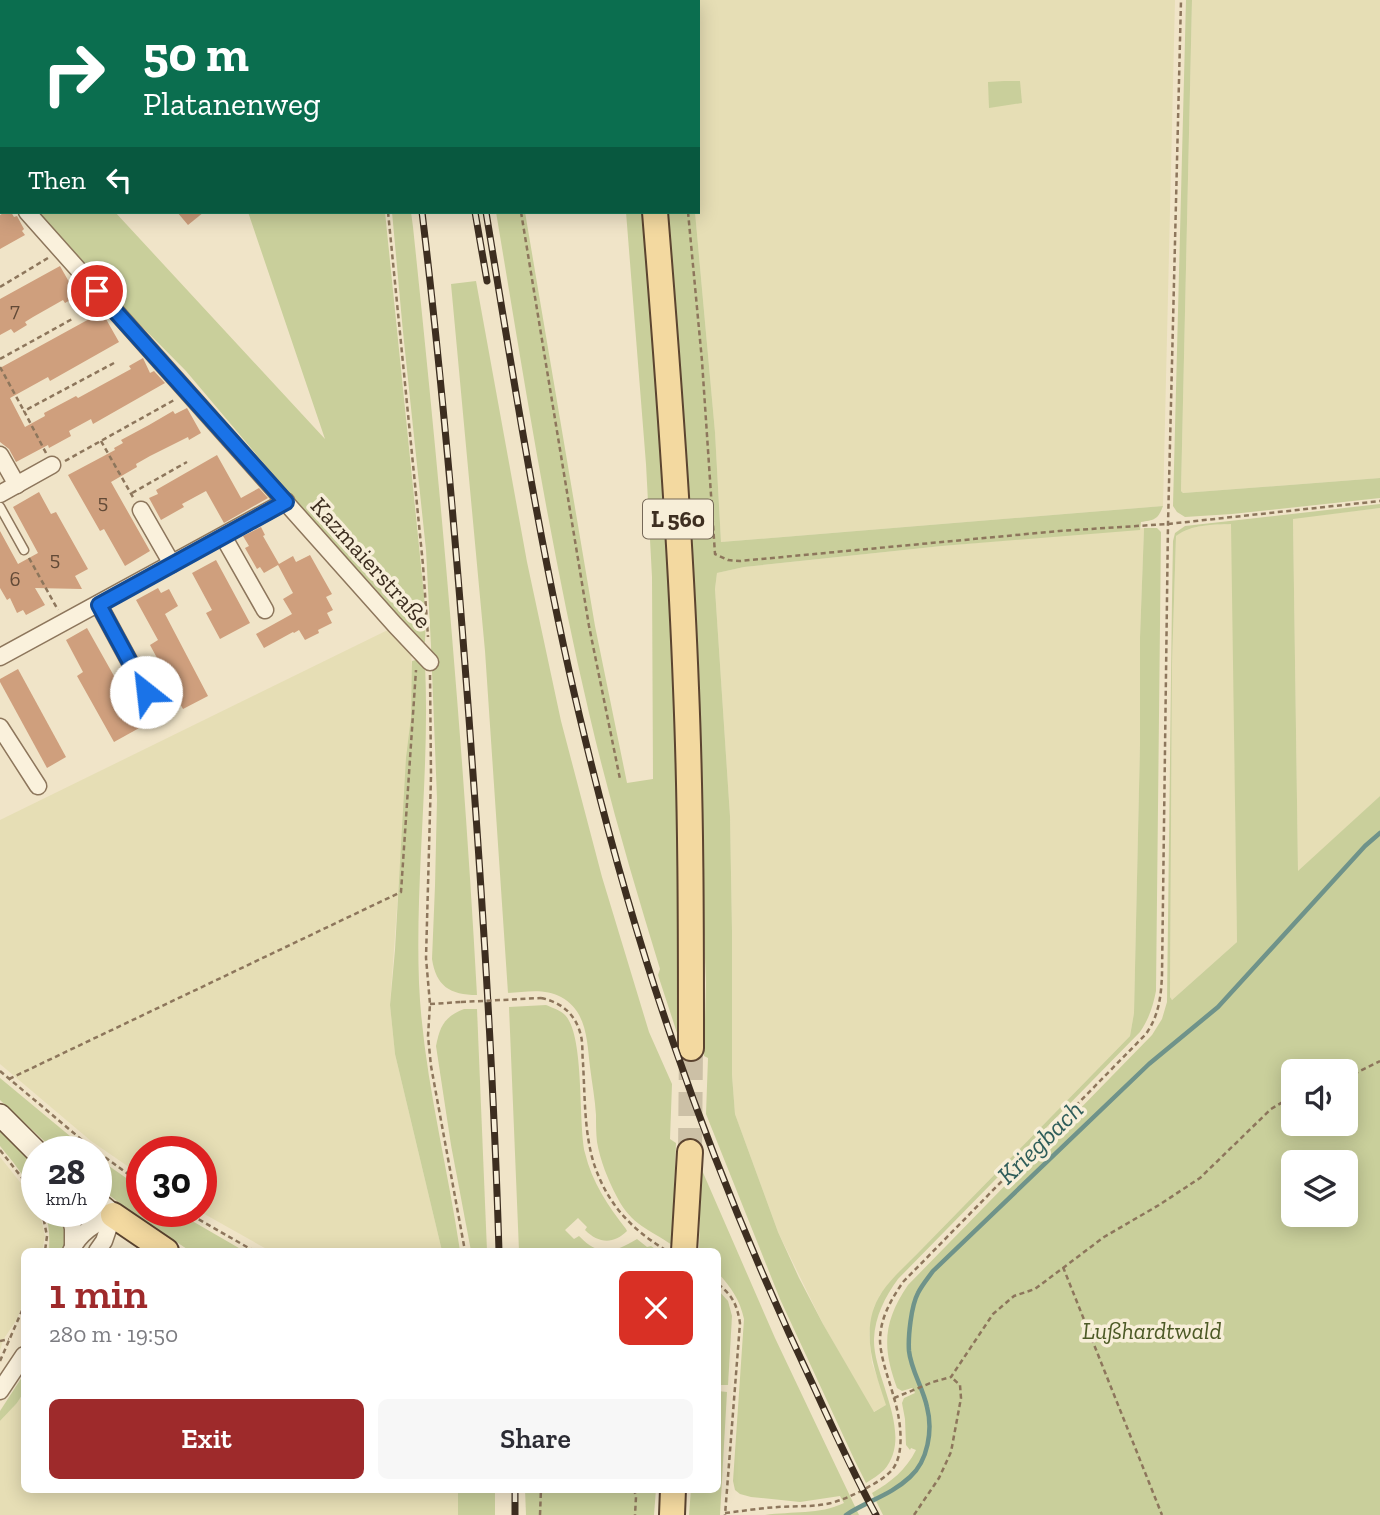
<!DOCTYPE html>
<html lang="en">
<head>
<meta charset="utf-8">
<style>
	:root { --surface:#fff; --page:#f7f7f7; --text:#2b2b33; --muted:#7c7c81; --accent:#9e2a2b }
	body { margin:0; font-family:"Zilla Slab",serif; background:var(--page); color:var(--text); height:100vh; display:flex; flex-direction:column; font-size:26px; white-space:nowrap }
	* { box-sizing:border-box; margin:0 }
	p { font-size:23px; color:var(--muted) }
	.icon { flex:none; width:38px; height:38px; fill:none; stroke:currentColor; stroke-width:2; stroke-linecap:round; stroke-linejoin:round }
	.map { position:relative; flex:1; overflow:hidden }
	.sheet { position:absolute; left:21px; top:1248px; width:700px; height:245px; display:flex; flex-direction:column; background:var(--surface); border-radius:10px; box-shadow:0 4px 18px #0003 }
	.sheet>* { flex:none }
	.guide { position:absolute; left:0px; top:0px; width:700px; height:214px; box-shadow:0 4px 18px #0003; background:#0b6e4f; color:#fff; overflow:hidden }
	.tools { position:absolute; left:1281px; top:1059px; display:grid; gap:14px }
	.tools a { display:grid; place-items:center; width:77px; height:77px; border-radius:10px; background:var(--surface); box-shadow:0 4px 18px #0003; font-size:35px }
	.speed { position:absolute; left:21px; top:1136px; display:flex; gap:14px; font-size:35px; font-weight:700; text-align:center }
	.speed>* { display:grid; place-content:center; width:91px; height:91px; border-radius:50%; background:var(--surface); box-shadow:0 4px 18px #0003; line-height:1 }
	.speed small { font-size:18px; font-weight:400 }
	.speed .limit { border:10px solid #d22; background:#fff; color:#111 }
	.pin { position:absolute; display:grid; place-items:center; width:60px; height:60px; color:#fff; margin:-30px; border:4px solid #fff; border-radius:50%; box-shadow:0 2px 7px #0007 }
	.me { position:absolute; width:77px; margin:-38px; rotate:331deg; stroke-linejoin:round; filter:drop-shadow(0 0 5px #0008) }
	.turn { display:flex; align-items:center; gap:24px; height:147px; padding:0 28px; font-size:32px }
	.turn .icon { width:91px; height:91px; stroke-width:2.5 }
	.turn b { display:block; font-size:49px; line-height:60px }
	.then { display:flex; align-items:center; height:66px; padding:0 28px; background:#0003; gap:14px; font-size:26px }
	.round { display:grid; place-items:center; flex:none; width:74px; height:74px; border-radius:10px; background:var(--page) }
	.overview { display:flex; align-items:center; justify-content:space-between; height:119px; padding:0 28px }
	h1 { font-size:42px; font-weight:600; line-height:52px; color:var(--accent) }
	.primary-button { display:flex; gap:14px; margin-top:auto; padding:14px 28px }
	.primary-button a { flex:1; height:80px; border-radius:10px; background:var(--accent); color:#fff; font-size:28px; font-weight:600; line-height:80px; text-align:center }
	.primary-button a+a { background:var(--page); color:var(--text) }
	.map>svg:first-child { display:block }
	.farmland { fill:#e6deb5 }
	.green { fill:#c9cf9b; fill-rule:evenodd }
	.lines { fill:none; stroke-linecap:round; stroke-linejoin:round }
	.stream { stroke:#6f938a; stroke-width:4.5 }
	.building { fill:#cf9f7d }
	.primary-tunnel { stroke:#ccc0a6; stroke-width:24; stroke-dasharray:24 12; stroke-linecap:butt }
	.lane-casing { stroke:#8d765c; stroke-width:11 }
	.street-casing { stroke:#8d765c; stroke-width:19 }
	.secondary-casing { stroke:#6f573f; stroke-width:24 }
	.primary-casing { stroke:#5b4430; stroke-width:28 }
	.path { stroke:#8d765c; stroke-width:2.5; stroke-dasharray:5 3.5; stroke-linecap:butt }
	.lane { stroke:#faf1dc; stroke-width:8 }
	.street { stroke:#faf1dc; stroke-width:16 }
	.secondary { stroke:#faf1dc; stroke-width:21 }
	.primary { stroke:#f3d9a0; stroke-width:24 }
	.rail-casing { stroke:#3d2e20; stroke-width:7 }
	.rail { stroke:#f7eed8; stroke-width:4.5; stroke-dasharray:13; stroke-linecap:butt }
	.path-bridge { stroke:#8d765c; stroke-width:2.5; stroke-dasharray:5 3.5; stroke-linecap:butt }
	.route-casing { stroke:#114b97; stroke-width:18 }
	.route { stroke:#1a73e8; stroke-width:12 }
	.labels { text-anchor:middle; stroke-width:7; stroke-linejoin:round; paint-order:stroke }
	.number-label { font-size:21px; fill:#624a37 }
	.shield { fill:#f7eed8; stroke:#756857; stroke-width:2 }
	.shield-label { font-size:23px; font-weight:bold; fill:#3d2e20 }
	.street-label { font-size:24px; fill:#3d2e20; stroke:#f7eed8 }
	.park-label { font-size:24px; font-style:italic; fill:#4d5a26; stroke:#f7eed8 }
	.water-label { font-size:26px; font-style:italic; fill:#2f5d5a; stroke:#f7eed8 }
</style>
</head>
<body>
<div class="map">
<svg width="1380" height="1515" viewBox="0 0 1380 1515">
	<rect width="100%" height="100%" fill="#f0e4c8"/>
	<g class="farmland">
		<polygon points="672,0 1175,0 1163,506 721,542 715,432 695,212 698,212 698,2 672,2"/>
		<polygon points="1192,0 1380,0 1380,478 1183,493 1181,491"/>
		<polygon points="1380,508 1380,796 1298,872 1293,518"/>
		<polygon points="1232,524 1237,942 1172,1000 1170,997 1172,665 1176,536 1185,529 1208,525"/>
		<polygon points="1144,528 1140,637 1140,744 1134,1013 1130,1036 916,1255 890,1282 880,1295 874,1307 869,1333 872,1363 887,1405 873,1412 823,1324 778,1232 735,1114 732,1075 732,931 730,816 715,589 717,573 744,567 942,546"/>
		<polygon points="400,624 411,652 413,686 390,1005 395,1054 442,1251 270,1251 199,1211 201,1211 201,1152 142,1152 142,1176 91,1141 0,1064 0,820"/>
		<polygon points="0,1157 20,1182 37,1208 37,1211 40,1214 45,1236 42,1251 24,1251 24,1301 17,1319 3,1340 0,1351"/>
		<polygon points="24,1392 24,1489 458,1489 458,1515 0,1515 0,1421 17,1403"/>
	</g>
	<g class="green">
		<polygon points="1186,0 1192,0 1181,491 1183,493 1380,478 1380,498 1232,514 1185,517 1177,512 1173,506"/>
		<polygon points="1004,81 1020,81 1022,103 989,108 988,82"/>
		<polygon points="34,212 115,212 325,439 248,212 385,212 426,615 425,642 417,645 186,371 84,268"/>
		<path d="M392,212H411L413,227C440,483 463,738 477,995C450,995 436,986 432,959L435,886L437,799L431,646L426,550L403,332Z"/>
		<path d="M496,212H525L595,626L627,783L653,779L652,577L646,464L626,212H644L669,492L681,881H678L677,1033L658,975L660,969C634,884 609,799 589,713C550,547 524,379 496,212Z"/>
		<path d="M661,212H695L715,432L721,542L1163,506C1158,520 1154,520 1141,522L1140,530L942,546L744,567L717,573L715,589L730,816L732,931V1075L735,1114L778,1232L799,1278L823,1324L874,1412L886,1405C874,1368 858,1328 882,1292C891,1279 904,1267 916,1255L1130,1036L1134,1013L1140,744V637L1144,528H1157L1161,532L1156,991C1153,1006 1149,1019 1140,1032L898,1279C885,1297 875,1316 874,1339C873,1378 915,1434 884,1470C879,1475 872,1479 866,1483L855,1461L780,1299L706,1114L708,1058L704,1056L706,983L702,883Z"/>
		<path d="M476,281L527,562L561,721L602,877L649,1032L672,1084L670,1139L676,1143L672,1245C648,1228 632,1226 617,1197C608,1180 600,1160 597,1142C596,1133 596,1124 596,1115C595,1099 592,1083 590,1067C587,1041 587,1011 561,997C545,988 525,992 508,993L485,651L451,284Z"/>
		<path d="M1380,504V508L1293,519L1298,871L1380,796V1515H883L872,1493C891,1482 906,1470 916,1450L911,1448L910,1450L906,1445L905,1419L902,1403L904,1398L915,1393L912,1388L902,1391L897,1388C882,1347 883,1322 908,1285L1152,1035L1162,1019L1167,1002L1172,599L1173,541L1175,533L1185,526ZM1231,524L1237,942L1172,1000L1170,997L1172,665L1176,536C1192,524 1212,525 1231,524ZM1293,1071H1346V1124H1293ZM1293,1162H1346V1214H1293Z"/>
		<path d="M420,659L425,664C430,770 415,877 419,983C423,1074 447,1162 460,1251H442L395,1054L390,1005L395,950L406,758L411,717L412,661Z"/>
		<path d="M546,1005C553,1008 560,1010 565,1015C585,1036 578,1121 585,1153C592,1182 608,1206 626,1229L627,1231C613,1245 598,1243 585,1230L587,1227L578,1218L565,1230L574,1239L579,1236C599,1257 614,1253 637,1239L647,1247L651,1246L658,1251H519L509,1007Z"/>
		<path d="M464,1009H477L487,1251H471L451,1145L436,1046C440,1026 444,1017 464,1009Z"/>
		<polygon points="0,1078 88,1151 55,1151 0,1100"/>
		<polygon points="0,1126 37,1170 37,1195 13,1162 0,1146"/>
		<polygon points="96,1157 142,1189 142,1211 175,1211 244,1251 190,1251 130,1211 96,1185"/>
		<path d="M701,1168L775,1338L859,1515H765C792,1511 819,1515 844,1503L840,1496L800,1502L751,1497L740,1494L735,1490L733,1481L744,1319C740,1300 731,1287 718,1273V1251H699Z"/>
		<path d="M45,1211H63L67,1237L64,1251H49C50,1237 49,1225 45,1211Z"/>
		<polygon points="718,1290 728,1301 732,1316 728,1385 718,1385"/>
		<polygon points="24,1374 24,1392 17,1403 0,1421 0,1411"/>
		<polygon points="718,1391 727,1392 720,1515 689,1515 691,1489 718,1489"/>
		<rect x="458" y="1489" width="37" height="26"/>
		<polygon points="525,1489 656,1489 654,1515 526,1515"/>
	</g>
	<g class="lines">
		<path class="stream" d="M846,1515C867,1501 891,1495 910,1477C928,1461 933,1430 927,1407C923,1388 911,1370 909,1351C908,1337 911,1306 918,1293C922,1285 928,1278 933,1271L1149,1064L1218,1007L1365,846L1380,833"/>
	</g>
	<g class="building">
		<polygon points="5,212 11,212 14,217 17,216 24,229 22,231 25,235 0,249 0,215"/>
		<polygon points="177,212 204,212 188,225"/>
		<polygon points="60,266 77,296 65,303 63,300 33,317 25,322 27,325 14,333 11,329 0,335 0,299"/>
		<polygon points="102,312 119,342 50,381 48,377 10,398 25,427 45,416 44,413 76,396 78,398 131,369 129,366 143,358 150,373 154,371 165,383 93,424 91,419 69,431 71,436 49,448 48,445 16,462 9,449 0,442 0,368"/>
		<polygon points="187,408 201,433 189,440 188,437 150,456 136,464 137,467 111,482 150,551 125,566 104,529 100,531 68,475 115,450 114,448 123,443 121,440 149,425 173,411 175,414"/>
		<polygon points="217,455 241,498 259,488 268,498 224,523 206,491 182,504 184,507 161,520 149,498 158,494 156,490"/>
		<polygon points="39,492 51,514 56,512 88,569 75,576 82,589 35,588 45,605 26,615 23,610 17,613 10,598 7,600 0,588 0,531 18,564 38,553 13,507"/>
		<polygon points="261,527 265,535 263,536 279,564 293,556 296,562 310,555 332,594 326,597 333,610 327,613 332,623 318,630 319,633 305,640 299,630 294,633 293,632 264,648 256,634 292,614 283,599 293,593 278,565 264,573 260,567 257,569 245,548 249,546 243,536"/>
		<polygon points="216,560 250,623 220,639 206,613 212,610 192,573"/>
		<polygon points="158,588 161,593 169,589 178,606 165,614 208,696 183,709 177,698 138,721 141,727 114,742 77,676 83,672 66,640 87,628 132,708 143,702 152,701 156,694 171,686 169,682 170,682 150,645 158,640 136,600"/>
		<polygon points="18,669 66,757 47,768 0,682 0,679"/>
	</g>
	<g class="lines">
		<polyline class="primary-tunnel" points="690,1152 691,1048"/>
		<g class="lane-casing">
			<polyline id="lane" points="0,507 24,550"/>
		</g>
		<g class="street-casing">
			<g id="street">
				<polyline points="0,180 2,182"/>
				<polyline points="27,212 395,625 430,662"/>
				<polyline points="0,455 17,485"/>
				<polyline points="0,494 52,465"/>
				<polyline points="141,510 172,564"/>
				<polyline points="223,536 265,610"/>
				<polyline points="99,605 146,692"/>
				<polyline points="0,657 286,501"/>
				<polyline points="0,727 38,786"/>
				<polyline points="68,1211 73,1228 73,1245"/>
				<path d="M71,1251C79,1233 96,1223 113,1215"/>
				<polyline points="97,1251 104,1241 113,1215"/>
				<polyline points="0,1391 24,1355"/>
			</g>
		</g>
		<g class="secondary-casing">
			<g id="secondary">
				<polyline points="0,1115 37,1152"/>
				<polyline points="96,1201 113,1215"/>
			</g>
		</g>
		<g class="primary-casing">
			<g id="primary">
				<polyline points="632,0 632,2"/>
				<path d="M655,212C668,370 680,529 686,688C691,808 691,928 691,1048"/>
				<polyline points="113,1215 166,1251"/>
				<polyline points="684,1251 690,1152"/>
				<polyline points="672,1515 673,1489"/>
			</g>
		</g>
		<g class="path">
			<polyline points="362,0 362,2"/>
			<polyline points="487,0 487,2"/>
			<polyline points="659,0 659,2"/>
			<polyline points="388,212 423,565 428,637"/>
			<polyline points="521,212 589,626 620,779"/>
			<polyline points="688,212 702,361 715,554 728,560 740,561 1059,531 1168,524 1380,501"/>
			<polyline points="0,287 48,258"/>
			<polyline points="0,359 74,318"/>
			<polyline points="0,367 24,411"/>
			<polyline points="101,441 134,499"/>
			<polyline points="46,453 24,411 114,363"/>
			<polyline points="65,461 176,399"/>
			<polyline points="132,493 187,462"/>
			<polyline points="29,558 58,610"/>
			<polyline points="430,675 431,776 426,958 430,1004 428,1036 431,1066 465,1251"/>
			<path d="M541,998C561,1002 576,1014 581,1036C583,1044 582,1054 583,1063C585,1096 584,1132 594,1164C607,1203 630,1228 664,1249"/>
			<polyline points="430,1004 461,1002"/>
			<polyline points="0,1071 88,1145 142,1184"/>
			<polyline points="1346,1078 1380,1061"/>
			<polyline points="9,1079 401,892 416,670"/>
			<polyline points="0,1150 23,1179 37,1201"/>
			<polyline points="42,1211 47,1236 45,1251"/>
			<polyline points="184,1211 254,1251"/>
			<polyline points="1063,1267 1162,1515"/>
			<path d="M718,1284C733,1296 737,1305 740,1323L725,1515"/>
			<polyline points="0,1341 9,1339"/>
			<polyline points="0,1361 24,1306"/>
			<polyline points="894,1398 933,1382 951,1377 993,1314 1014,1296 1035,1289 1104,1237 1159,1205 1200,1178 1271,1109 1293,1096"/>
			<polyline points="634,1489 636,1497 635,1515"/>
			<path d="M725,1513C743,1511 761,1508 778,1507C796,1506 814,1507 831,1503C842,1500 851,1496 861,1491C872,1485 884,1479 892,1470C906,1453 900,1417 894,1398C889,1379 881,1360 880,1341C880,1318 891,1300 903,1282L1146,1034C1159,1015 1161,997 1162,975L1168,524L1181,0"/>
			<polyline points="540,1515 541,1489"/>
			<polyline points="914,1515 939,1478 951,1452 961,1398 960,1385 951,1377"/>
		</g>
		<use href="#lane" class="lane"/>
		<use href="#street" class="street"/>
		<use href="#secondary" class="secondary"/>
		<use href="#primary" class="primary"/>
		<g class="rail-casing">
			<g id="rail">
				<polyline points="406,0 407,2"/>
				<polyline points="438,0 438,2"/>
				<polyline points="450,0 451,2"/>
				<path d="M422,212C444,394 459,577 472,760C484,923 494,1087 499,1251"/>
				<polyline points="475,212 487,281"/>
				<path d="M486,212C514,381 540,551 580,718C606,827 636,936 673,1042C713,1159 760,1273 813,1385C833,1429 853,1473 876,1515"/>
				<polyline points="515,1489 515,1515"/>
			</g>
		</g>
		<use href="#rail" class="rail"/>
		<polyline class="path-bridge" points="461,1002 541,998"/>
	</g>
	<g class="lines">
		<g class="route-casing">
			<polyline id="route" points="97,291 286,502 99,605 146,692"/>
		</g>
		<use href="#route" class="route"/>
	</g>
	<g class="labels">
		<g class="number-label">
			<text x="15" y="317">7</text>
			<text x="103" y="509">5</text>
			<text x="55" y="566">5</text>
			<text x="15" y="586">6</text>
		</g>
		<rect class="shield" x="643" y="499.5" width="70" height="39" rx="5"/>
		<g class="shield-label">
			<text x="678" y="527">L 560</text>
		</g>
		<g class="street-label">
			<text transform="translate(371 563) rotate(48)" y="8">Kazmaierstraße</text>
		</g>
		<g class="park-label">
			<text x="1152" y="1339">Lußhardtwald</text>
		</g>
		<g class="water-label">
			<text transform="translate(1040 1142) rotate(-44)" y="9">Kriegbach</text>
		</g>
	</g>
</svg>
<div class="tools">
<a><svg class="icon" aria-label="sound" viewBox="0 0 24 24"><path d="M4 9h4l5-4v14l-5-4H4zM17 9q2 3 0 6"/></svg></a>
<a><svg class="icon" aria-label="layers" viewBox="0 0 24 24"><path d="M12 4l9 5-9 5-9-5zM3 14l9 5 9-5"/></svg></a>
</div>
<div class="speed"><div>28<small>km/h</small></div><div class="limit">30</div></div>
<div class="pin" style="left:97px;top:291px;background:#d93025"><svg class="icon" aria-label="arrive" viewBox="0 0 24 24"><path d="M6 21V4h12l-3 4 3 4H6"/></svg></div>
<svg class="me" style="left:146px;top:692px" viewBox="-20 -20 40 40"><circle r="19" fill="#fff"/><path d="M0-13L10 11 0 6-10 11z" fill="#1a73e8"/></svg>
<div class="guide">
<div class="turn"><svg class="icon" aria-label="right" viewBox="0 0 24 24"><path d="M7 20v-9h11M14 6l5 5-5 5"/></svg><div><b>50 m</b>Platanenweg</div></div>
<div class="then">Then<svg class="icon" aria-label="left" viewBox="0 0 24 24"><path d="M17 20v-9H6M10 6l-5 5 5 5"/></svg></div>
</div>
<section class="sheet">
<div class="overview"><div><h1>1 min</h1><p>280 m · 19:50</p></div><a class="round" style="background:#d93025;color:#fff"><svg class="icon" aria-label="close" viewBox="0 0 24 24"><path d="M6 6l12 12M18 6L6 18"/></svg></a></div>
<div class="primary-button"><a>Exit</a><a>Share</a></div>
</section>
</div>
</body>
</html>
